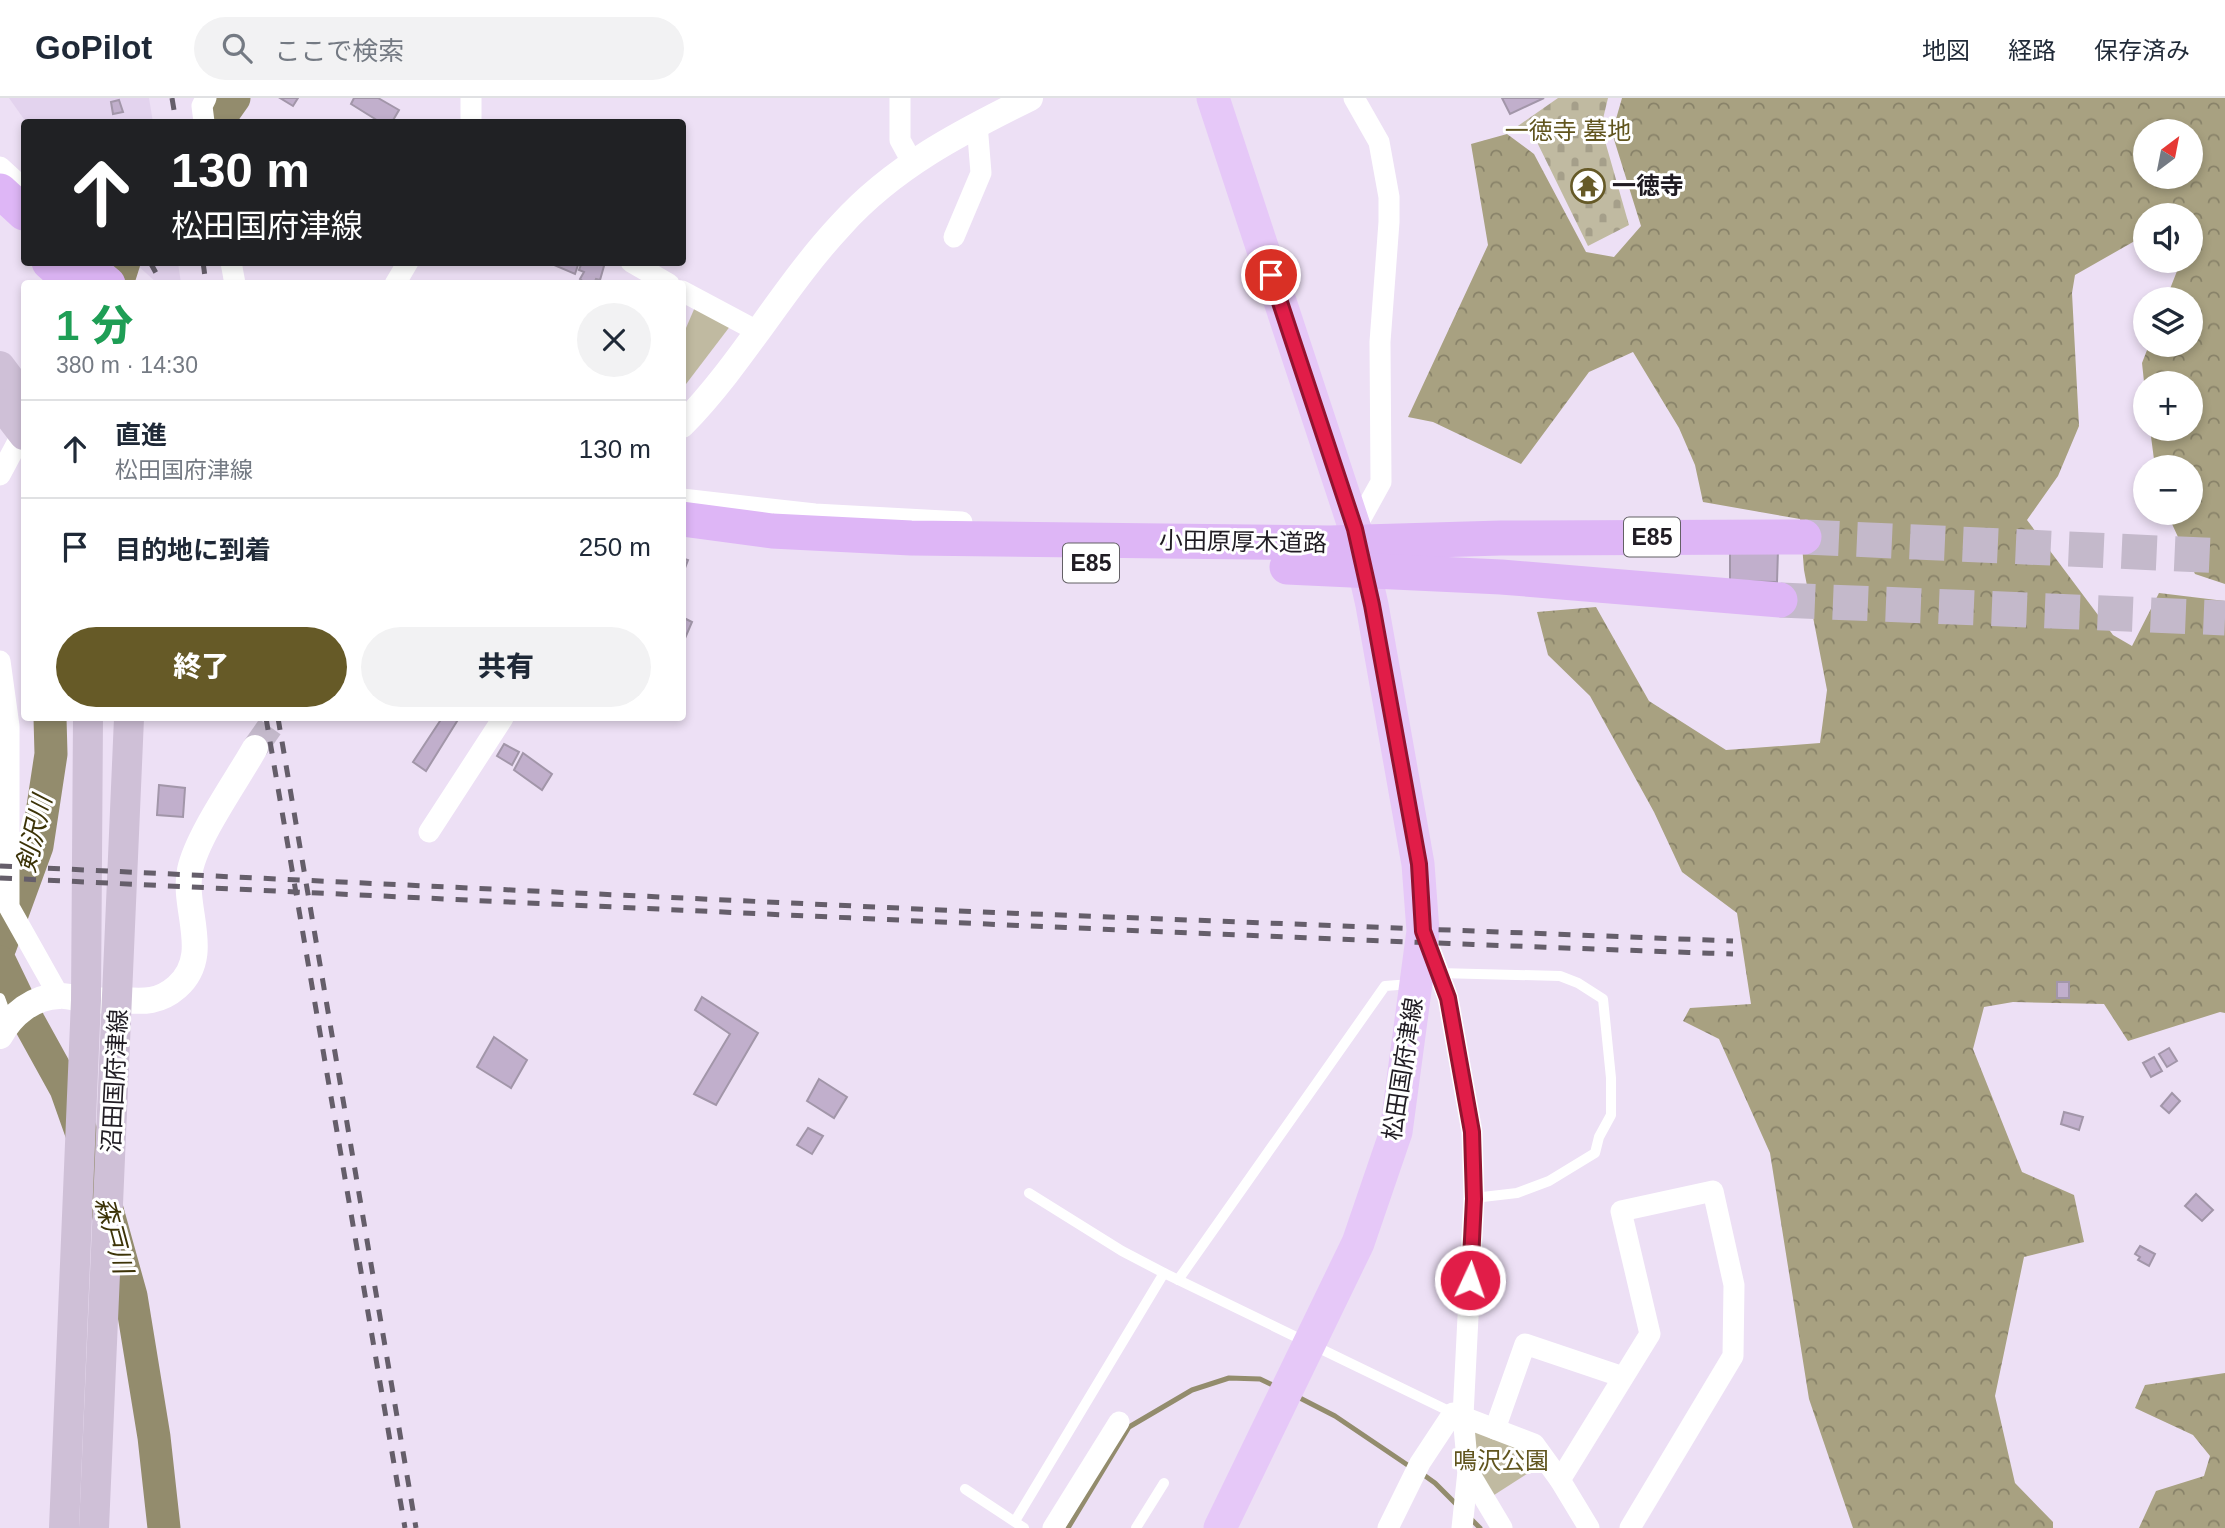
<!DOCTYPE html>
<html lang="ja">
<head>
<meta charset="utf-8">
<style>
	:root { --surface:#fff; --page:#f2f2f3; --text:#1f2937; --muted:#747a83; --line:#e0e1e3; --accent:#665a27 }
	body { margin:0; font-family:Arial,"Noto Sans JP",sans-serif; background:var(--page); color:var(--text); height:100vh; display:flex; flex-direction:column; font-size:26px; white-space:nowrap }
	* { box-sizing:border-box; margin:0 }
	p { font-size:23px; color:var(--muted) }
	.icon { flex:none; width:38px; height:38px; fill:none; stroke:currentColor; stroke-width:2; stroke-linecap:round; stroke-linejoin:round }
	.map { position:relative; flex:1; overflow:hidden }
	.sheet { position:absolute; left:21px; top:182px; width:665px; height:441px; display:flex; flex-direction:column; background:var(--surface); border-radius:7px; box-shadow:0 4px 10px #0003 }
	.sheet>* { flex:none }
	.guide { position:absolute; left:21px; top:21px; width:665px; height:147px; border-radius:7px; box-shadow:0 4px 10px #0003; background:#202124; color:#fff; overflow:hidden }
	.needle { width:46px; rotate:32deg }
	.controls { position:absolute; left:2133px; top:21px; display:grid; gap:14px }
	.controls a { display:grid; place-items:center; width:70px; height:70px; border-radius:50%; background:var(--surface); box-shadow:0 4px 10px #0003; font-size:35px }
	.pin { position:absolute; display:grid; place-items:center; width:60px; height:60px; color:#fff; margin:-30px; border:4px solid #fff; border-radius:50%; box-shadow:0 2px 7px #0007 }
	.me { position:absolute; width:77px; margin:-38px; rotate:3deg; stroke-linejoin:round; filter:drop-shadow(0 0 5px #0008) }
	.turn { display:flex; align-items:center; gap:24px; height:147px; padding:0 35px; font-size:32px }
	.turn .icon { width:91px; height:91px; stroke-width:2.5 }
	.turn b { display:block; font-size:49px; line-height:60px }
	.round { display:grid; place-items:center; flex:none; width:74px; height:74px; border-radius:37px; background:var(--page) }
	.summary { display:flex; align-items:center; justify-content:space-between; height:119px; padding:0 35px }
	h1 { font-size:42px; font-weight:800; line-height:52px; color:#1e9e55 }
	.button { display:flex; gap:14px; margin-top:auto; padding:14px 35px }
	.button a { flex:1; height:80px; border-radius:42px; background:var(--accent); color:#fff; font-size:28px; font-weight:800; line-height:80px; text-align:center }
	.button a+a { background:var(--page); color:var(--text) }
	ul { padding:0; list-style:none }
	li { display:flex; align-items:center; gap:21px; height:98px; padding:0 35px; border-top:2px solid var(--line) }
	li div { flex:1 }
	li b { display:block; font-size:26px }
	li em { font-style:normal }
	header { display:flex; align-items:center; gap:42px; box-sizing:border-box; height:98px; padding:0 35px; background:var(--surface); border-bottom:2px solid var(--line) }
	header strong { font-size:33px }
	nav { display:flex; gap:38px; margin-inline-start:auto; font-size:24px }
	.search { width:490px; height:63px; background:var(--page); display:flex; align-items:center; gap:18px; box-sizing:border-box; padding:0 24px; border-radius:38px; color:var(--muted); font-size:26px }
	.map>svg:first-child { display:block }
	.built { fill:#e3d3ee }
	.forest { fill:url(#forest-crowns); fill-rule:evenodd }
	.cemetery { fill:url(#cemetery-stones) }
	.park { fill:#c0baa1 }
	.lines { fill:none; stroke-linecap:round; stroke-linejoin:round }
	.stream { stroke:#938c6d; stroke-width:5 }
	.river { stroke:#938c6d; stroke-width:33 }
	.building { fill:#c1afcc; stroke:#a296a9; stroke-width:2 }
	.tertiary-tunnel { stroke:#c4b9cb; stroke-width:26; stroke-dasharray:26 13; stroke-linecap:butt }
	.trunk-tunnel { stroke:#c4b9cb; stroke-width:35; stroke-dasharray:35 18; stroke-linecap:butt }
	.service { stroke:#fff; stroke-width:10 }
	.minor { stroke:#fff; stroke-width:21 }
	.tertiary { stroke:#fff; stroke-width:26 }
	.secondary { stroke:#cfc0d7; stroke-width:30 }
	.primary { stroke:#e6c8f8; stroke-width:33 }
	.trunk { stroke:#deb6f6; stroke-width:35 }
	.rail { stroke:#655e6a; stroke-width:5; stroke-dasharray:12 12; stroke-linecap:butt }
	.route-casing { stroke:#92132f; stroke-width:18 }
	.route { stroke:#e11d48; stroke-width:12 }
	.labels { text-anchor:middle; stroke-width:6; stroke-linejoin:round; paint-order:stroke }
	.shield { fill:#fff; stroke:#636065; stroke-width:2 }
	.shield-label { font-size:23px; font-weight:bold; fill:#201c23 }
	.park-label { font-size:24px; fill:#61551e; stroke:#fff }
	.poi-label { font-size:24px; font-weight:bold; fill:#201c23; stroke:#fff; text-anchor:start }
	.street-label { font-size:24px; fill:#201c23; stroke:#fff }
	.water-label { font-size:26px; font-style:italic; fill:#3c3307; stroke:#fff }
</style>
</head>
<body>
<header>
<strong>GoPilot</strong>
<div class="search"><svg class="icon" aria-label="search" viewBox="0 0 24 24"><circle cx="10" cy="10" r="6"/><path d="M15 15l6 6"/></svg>ここで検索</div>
<nav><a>地図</a><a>経路</a><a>保存済み</a></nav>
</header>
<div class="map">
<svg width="2225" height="1430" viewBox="0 0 2225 1430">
	<defs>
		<pattern id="forest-crowns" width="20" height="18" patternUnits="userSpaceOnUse" patternTransform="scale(1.75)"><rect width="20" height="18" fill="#a8a181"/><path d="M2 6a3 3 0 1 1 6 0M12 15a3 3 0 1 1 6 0" fill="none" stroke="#888269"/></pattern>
		<pattern id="cemetery-stones" width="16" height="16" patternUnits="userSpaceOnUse" patternTransform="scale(1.75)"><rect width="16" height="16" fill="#c0baa1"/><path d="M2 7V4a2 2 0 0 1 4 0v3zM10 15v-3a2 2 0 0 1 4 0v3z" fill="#a59f8a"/></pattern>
	</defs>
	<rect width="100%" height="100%" fill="#ede0f5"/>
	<g class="built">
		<polygon points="9,0 149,0 153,24 26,24"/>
		<polygon points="135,165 178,165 181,185 157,185"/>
	</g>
	<g class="forest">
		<path d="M1622,0H2225V486L2195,476L2167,415H2191V369H2155L2150,331H2191V285H2146L2145,293L2142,265L2149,247H2191V201H2166L2181,163H2191V117H2146L2145,142L2140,140L2075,177L2072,195L2079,328L2058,378L2027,422L2113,537L2132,548L2159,495L2225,503V915L2220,914L2128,943L2104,906L2013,904L1984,909L1973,951L2022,1074L2074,1097L2084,1144L2024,1159L1995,1298L2015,1385L2053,1424V1430H1853L1809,1301L1770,1055L1719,941L1683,923L1690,910L1751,906L1737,815L1682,774L1654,714L1590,598L1548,557L1537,514L1596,509L1649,603L1726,652L1820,645L1827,592L1804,472L1800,421L1703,404L1695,367L1679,330L1633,254L1589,274L1521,366L1433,324L1408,319L1488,147L1471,46L1507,36L1534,56L1586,154L1614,159L1641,128L1612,35ZM2146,33H2191V79H2146Z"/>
		<polygon points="2225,1275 2225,1430 2139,1430 2156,1393 2204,1378 2210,1358 2193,1337 2135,1310 2145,1287"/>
	</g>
	<polygon class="cemetery" points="1558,0 1608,0 1601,29 1629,127 1588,148 1534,38 1515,30"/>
	<g class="park">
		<polygon points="695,209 731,227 683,290 683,237"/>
		<polygon points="1482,1329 1532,1347 1544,1365 1491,1399 1472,1364 1469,1340"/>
	</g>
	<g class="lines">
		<g class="stream">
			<polyline points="1296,1298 1335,1318 1412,1370"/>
			<polyline points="1421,1375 1435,1385 1458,1408"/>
			<polyline points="1470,1420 1480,1430"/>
			<polyline points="1068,1430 1129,1329 1192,1292 1229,1280 1260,1281 1277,1289"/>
		</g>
		<g class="river">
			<polyline points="217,24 234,0"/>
			<polyline points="117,186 124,164"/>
			<polyline points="0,849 37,748 51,656 50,620"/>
			<polyline points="0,864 29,924 66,991 101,1090 131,1198 154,1339 164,1430"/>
		</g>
	</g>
	<g class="building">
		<polygon points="280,0 298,0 293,8"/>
		<polygon points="354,0 378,0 399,12 392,24 380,24 351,6"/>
		<polygon points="1502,0 1544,0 1510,16"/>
		<polygon points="119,2 123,14 113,16 111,4"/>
		<polygon points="555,164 579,164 575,176 554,167"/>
		<polygon points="582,164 597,164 604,168 600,182 596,181 594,186 586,186 580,181 584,174 579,172"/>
		<polygon points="1730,451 1778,452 1777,484 1730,483"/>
		<polygon points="682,460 688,462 682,478"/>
		<polygon points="682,519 692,524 683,545 682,545"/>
		<polygon points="442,620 459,620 426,673 413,664"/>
		<polygon points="504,646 519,654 512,667 497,658"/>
		<polygon points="523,655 552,676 542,692 514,672"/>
		<polygon points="159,687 185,690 183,719 157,717"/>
		<rect x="2057" y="884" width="12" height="16"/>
		<polygon points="702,899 758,935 716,1007 694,996 730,936 695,912"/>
		<polygon points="494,939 527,962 511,990 477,969"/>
		<polygon points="2169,950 2177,963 2167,969 2159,956"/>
		<polygon points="2154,959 2162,973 2151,979 2143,965"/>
		<polygon points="819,981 847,999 834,1020 807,1003"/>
		<polygon points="2172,995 2180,1003 2169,1015 2161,1008"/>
		<polygon points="2064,1014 2083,1019 2079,1032 2061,1026"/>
		<polygon points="808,1030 823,1038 812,1056 797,1047"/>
		<polygon points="2196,1096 2213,1112 2202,1123 2185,1108"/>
		<polygon points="2140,1148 2155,1156 2149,1168 2138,1162 2140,1159 2135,1156"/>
	</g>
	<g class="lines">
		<polyline class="tertiary-tunnel" points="255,650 276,620"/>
		<g class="trunk-tunnel">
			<polyline points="1804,439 2225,458"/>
			<polyline points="1780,502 2225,520"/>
		</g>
		<g class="service">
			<polyline points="1438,875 1560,878 1578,885 1603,901 1611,980 1611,1017 1599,1039 1595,1055 1549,1083 1517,1095 1474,1100"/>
			<polyline points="0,900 8,922"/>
			<polyline points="1029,1095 1122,1153 1164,1175 1453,1315"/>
			<polyline points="1178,1182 1385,888 1411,886"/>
			<polyline points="965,1391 1024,1430"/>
			<polyline points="1015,1423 1164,1175"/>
			<polyline points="1136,1430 1164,1385"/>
		</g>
		<g class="minor">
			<polyline points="471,0 471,24"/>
			<polyline points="900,0 900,42 912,64"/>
			<polyline points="204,24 202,8 206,0"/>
			<polyline points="0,69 24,91"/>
			<polyline points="954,139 981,75 977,26"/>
			<polyline points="231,164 235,186"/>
			<polyline points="631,164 669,186"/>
			<polyline points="395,186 408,164"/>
			<polyline points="682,193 757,233"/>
			<polyline points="0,377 23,334"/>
			<polyline points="682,401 815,416 962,424"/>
			<polyline points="1351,431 1355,431 1381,384 1380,244 1389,124 1389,99 1379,44 1354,0"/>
			<polyline points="0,563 9,628 9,809 59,898"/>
			<polyline points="429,734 503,620"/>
			<polyline points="1426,840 1448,900 1472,1034 1474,1100 1463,1318 1468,1373 1462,1430"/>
			<polyline points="1495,1331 1525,1246 1623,1279"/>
			<polyline points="1468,1373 1502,1430"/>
			<polyline points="1560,1382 1650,1236 1621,1113 1713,1093 1734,1187 1733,1258 1630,1430"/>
			<polyline points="1053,1430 1119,1324"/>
			<polyline points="1388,1430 1420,1365 1453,1315 1534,1346 1560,1382 1589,1430"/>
		</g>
		<g class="tertiary">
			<path d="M682,327C742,266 783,189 841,127C893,69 961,34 1030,0"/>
			<path d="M0,938C12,916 33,899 59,898C67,897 77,901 85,902C98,903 110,902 123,902C144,904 160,904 177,889C213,857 182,812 190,772C197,738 237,682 255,650"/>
		</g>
		<g class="secondary">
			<polyline points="0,268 24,300"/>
			<polyline points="0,306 24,337"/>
			<polyline points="64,1430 86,902 88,620"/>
			<polyline points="94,1430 129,620"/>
		</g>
		<polyline class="primary" points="1213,0 1355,431 1372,507 1418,766 1423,833 1396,1034 1358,1145 1220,1430"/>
		<g class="trunk">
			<polyline points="0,93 24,115"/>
			<polyline points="49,164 74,186"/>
			<polyline points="81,164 108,186"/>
			<polyline points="682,421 772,433 911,440 1330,445 1501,440 1804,439"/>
			<polyline points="1287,469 1501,479 1780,502"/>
		</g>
		<g class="rail">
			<polyline points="172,0 176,24"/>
			<polyline points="150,164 162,186"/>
			<polyline points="203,164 206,186"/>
			<polyline points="266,620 405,1430"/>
			<polyline points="278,620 416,1430"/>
			<polyline points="0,768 982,814 1733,843"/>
			<path d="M0,780C578,807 1155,836 1733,856"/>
		</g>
	</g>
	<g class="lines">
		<g class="route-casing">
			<polyline id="route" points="1271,177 1355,431 1372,507 1419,766 1423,833 1448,900 1472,1034 1474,1101 1470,1182"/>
		</g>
		<use href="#route" class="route"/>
	</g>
	<defs>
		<g id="temple-ring" transform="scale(1.75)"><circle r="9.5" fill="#fff" stroke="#665a27" stroke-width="1.5"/><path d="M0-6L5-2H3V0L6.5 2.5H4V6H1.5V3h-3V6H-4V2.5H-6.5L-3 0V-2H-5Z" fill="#665a27"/></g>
	</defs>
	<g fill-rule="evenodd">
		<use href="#temple-ring" x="1588" y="88"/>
	</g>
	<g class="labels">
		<g class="shield">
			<rect x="1624" y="419.5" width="56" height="39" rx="5"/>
			<rect x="1063" y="445.5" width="56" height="39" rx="5"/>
		</g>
		<g class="shield-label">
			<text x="1652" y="447">E85</text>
			<text x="1091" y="473">E85</text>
		</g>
		<g class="park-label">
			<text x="1568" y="41">一徳寺 墓地</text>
			<text x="1501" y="1371">鳴沢公園</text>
		</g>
		<g class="poi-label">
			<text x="1612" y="96">一徳寺</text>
		</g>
		<g class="street-label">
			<text transform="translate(1243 444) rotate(1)" y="8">小田原厚木道路</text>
			<text transform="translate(1403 971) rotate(-81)" y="8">松田国府津線</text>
			<text transform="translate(115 983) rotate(-87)" y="8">沼田国府津線</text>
		</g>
		<g class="water-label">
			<text transform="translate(34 736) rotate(-77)" y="9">剣沢川</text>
			<text transform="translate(114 1137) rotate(75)" y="9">森戸川</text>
		</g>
	</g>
</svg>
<div class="controls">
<a><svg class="needle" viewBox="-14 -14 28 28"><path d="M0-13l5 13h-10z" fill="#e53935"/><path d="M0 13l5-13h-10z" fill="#747a83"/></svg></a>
<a><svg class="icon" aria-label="sound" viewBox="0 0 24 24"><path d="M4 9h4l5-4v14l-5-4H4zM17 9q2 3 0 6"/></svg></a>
<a><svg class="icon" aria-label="layers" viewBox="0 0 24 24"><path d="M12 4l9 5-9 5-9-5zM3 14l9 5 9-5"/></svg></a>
<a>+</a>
<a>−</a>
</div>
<div class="pin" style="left:1271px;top:177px;background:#d93025"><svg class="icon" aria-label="arrive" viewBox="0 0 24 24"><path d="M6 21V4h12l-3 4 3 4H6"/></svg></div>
<svg class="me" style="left:1470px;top:1182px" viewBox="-20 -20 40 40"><circle r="17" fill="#e11d48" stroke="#fff" stroke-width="3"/><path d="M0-11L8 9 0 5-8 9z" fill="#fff"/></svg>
<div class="guide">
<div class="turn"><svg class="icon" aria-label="ahead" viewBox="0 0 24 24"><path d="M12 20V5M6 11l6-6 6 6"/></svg><div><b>130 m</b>松田国府津線</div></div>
</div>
<section class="sheet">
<div class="summary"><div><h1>1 分</h1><p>380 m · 14:30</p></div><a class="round"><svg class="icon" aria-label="close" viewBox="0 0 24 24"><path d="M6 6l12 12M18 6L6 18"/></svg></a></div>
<ul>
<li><svg class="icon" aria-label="ahead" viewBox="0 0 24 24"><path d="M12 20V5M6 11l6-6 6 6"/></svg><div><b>直進</b><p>松田国府津線</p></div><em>130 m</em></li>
<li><svg class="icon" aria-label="arrive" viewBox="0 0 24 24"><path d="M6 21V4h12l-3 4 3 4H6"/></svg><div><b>目的地に到着</b></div><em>250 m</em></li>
</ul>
<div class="button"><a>終了</a><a>共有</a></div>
</section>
</div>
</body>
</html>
